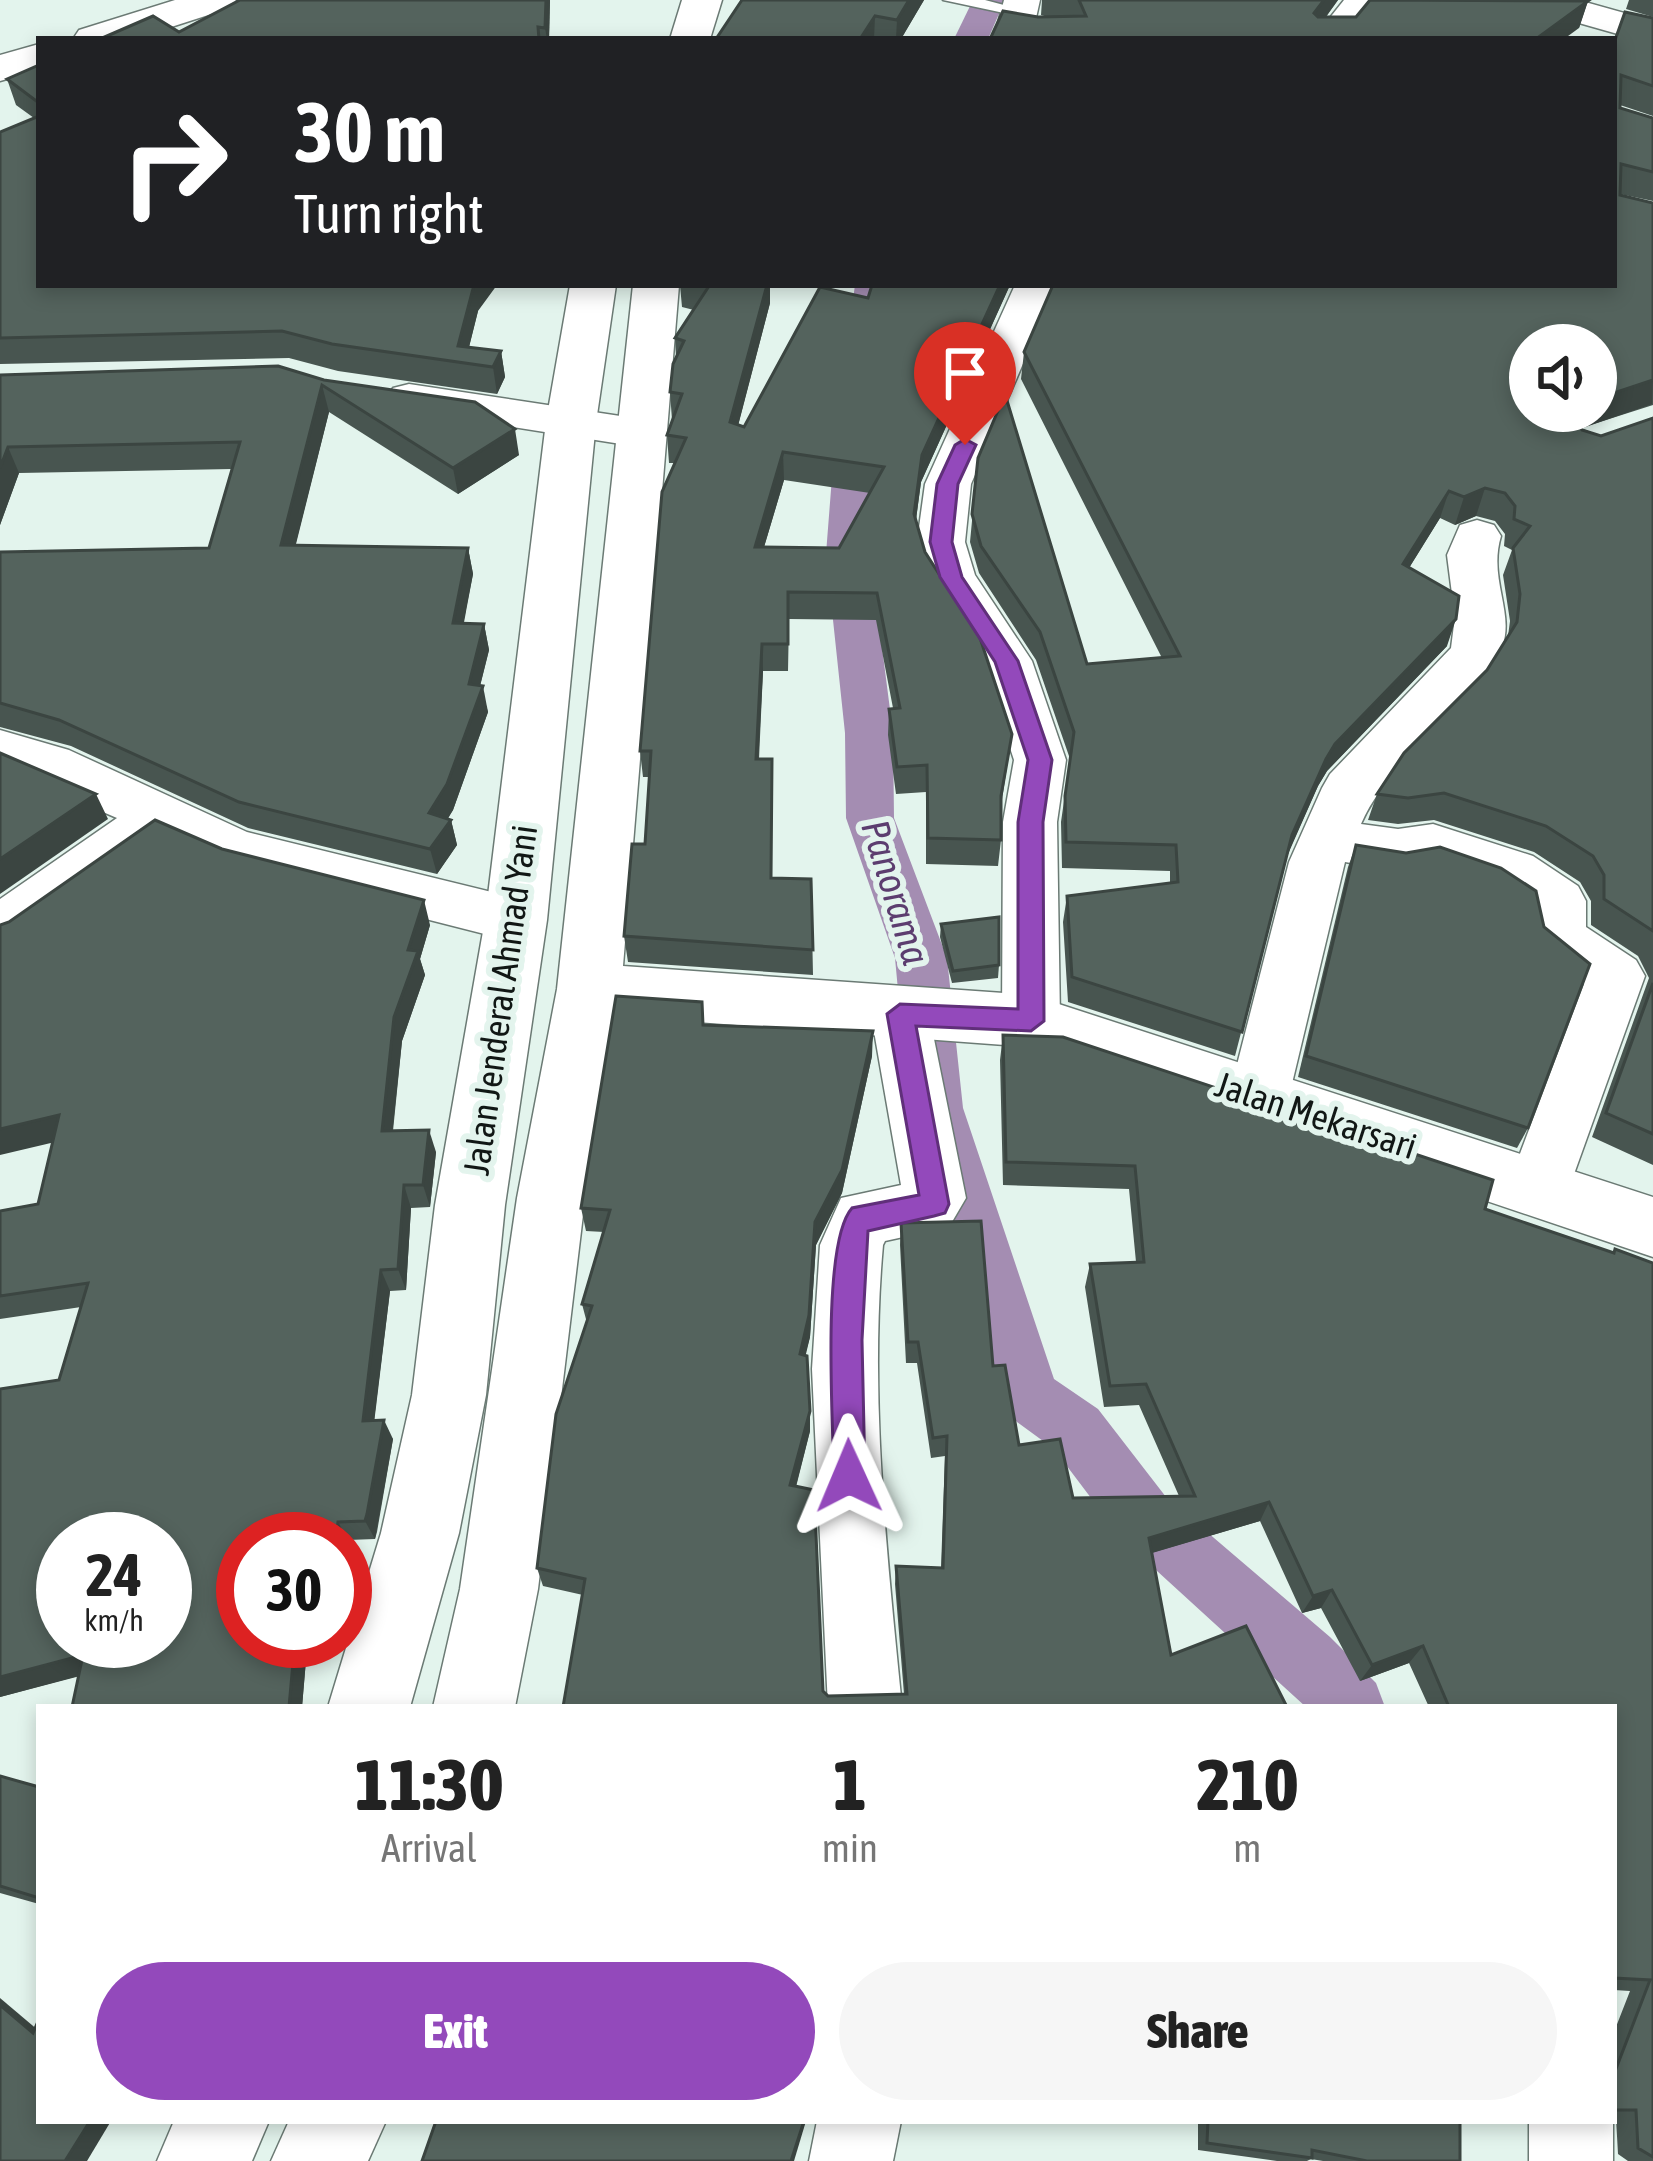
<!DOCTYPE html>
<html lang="en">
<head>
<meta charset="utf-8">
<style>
	:root { --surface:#fff; --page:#f6f6f6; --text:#222; --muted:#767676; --accent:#9349bb }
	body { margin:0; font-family:"Asap Condensed",sans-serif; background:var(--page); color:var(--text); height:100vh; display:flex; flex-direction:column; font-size:45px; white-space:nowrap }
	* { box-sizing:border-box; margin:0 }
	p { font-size:39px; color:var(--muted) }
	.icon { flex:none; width:66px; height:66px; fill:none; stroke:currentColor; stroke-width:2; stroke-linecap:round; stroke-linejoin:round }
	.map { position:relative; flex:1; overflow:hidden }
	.details { position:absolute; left:36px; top:1704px; width:1581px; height:420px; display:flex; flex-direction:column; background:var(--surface); border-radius:0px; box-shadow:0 6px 18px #0003 }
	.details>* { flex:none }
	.top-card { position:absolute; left:36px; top:36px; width:1581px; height:252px; border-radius:0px; box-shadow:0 6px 18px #0003; background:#202124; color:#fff; overflow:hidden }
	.controls { position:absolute; left:1509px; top:324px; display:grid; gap:24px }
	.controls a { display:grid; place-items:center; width:108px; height:108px; border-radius:50%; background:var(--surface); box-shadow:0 6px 18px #0003; font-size:60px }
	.speed { position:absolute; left:36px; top:1512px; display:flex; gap:24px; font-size:60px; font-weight:700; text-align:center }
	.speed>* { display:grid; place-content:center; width:156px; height:156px; border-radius:50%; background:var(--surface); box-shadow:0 6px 18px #0003; line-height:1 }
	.speed small { font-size:30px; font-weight:400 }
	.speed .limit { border:18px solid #d22; background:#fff; color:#111 }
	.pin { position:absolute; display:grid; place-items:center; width:102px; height:102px; color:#fff; margin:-123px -51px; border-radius:50% 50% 50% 0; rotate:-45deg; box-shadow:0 0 12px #0007 }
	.pin .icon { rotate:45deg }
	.me { position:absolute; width:132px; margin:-66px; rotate:359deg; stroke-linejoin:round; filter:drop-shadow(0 0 9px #0008) }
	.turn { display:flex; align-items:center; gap:42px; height:252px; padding:0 60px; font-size:54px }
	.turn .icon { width:156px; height:156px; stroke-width:2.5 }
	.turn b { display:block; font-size:84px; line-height:102px }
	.eta { display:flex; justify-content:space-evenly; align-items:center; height:204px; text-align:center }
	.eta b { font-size:72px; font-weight:800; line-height:84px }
	.cta { display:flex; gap:24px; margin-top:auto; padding:24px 60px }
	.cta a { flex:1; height:138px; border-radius:72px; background:var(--accent); color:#fff; font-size:48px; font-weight:800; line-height:138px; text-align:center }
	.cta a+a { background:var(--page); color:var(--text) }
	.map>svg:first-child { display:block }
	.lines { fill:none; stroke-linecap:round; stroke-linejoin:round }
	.canal { fill:#a48db2; fill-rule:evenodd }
	.lane-casing { stroke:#6b7a74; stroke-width:3 }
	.street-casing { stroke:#6b7a74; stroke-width:3 }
	.secondary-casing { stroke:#6b7a74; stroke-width:3 }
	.lane { fill:#fff; fill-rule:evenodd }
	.street { fill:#fff; fill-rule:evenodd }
	.secondary { fill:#fff; fill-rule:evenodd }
	.wall { fill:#485550; fill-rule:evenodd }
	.shaded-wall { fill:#3b4541 }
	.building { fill:#54635d; stroke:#3b4541; stroke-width:3; fill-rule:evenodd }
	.route { fill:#9349bb; stroke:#602f7a; stroke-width:3 }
	.labels { text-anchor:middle; stroke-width:12; stroke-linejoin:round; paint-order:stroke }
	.street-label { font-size:36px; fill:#111715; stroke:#e3f4ed }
	.water-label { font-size:39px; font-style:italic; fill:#5c3d6f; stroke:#e3f4ed }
</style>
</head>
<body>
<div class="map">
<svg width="1653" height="2161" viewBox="0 0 1653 2161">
	<rect width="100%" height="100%" fill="#e3f4ed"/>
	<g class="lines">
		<g class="canal">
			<polygon points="973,0 1005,0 988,39 954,39"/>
			<polygon points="855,285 893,285 877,413 870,554 893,733 894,818 947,958 963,1108 1054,1379 1098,1409 1166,1497 1330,1637 1376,1683 1385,1707 1306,1707 1122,1539 1054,1449 1009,1416 1000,1396 909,1108 895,958 846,818 845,733 826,554 837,413"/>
		</g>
		<g class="lane-casing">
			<polygon id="lane" points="943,0 985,0 1027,11 1018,16"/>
		</g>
		<g class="street-casing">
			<g id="street">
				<path d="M1004,0H1040L1036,18L1075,31L1080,39C1053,39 1017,46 998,23Z"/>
				<polygon points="1344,0 1381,0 1350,39 1313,39"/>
				<polygon points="1521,0 1578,0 1653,21 1653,44 1526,8"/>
				<polygon points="1015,285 1057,285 971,484 965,542 975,575 1032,661 1066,760 1057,822 1060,1021 1052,1038 1031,1045 1010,1038 1002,1021 1003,822 1014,760 982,663 927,577 917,542 925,484"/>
				<polygon points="409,384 640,419 656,423 663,433 656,443 640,447 393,408 387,398 393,388"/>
				<path d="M1477,520L1494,525L1501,536C1488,579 1515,613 1502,647C1476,716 1390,755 1361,824L1398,829L1433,824L1533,856L1578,886L1586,901V927L1636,960L1645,976L1569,1188L1560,1207L1538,1215L1516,1207L1507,1188L1584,984C1549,960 1529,956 1530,911L1493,886L1432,865L1398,871L1345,862L1289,1096L1280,1114L1259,1121L1238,1114L1229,1096L1289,862L1322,788L1330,774L1451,648L1455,617L1447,555L1460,525Z"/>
				<polygon points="0,730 69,750 247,832 516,898 536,905 544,920 536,935 516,942 233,870 165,840 20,943 0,950 0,899 117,818 0,768"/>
				<path d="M900,991L921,997L929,1014L966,1198L949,1227L885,1241L883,1245C869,1398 887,1554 902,1707H828L812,1369L820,1245L841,1198L901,1185L871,1014L879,997Z"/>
				<polygon points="817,2121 901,2121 893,2161 809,2161"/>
				<rect x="1529" y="2121" width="84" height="40"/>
			</g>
		</g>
		<g class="secondary-casing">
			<g id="secondary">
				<polygon points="175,0 236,0 230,8 134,39 73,39 79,30"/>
				<polygon points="682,0 722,0 710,39 670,39"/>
				<polygon points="39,44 39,70 0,81 0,55"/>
				<polygon points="570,285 616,285 596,422 547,920 505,1205 486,1395 459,1533 410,1707 328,1707 381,1533 412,1395 435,1205 485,920 546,422"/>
				<polygon points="633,285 679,285 623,966 1031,995 1653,1197 1653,1257 1030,1047 616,1016 585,1198 538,1589 515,1707 433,1707 460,1589 517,1198 557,989"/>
				<polygon points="174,2121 269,2121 252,2161 157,2161"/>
				<polygon points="289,2121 386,2121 368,2161 271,2161"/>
			</g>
		</g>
		<use href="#lane" class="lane"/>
		<use href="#street" class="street"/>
		<use href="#secondary" class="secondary"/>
	</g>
	<g class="wall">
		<polygon points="550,0 549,39 100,39 179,32"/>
		<polygon points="742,0 924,0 901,39 716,39"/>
		<polygon points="1042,0 1338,0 1326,17 1356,17 1588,1 1579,28 1038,17 1048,17 1041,15"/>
		<polygon points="1629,0 1653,0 1653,17 1626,9"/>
		<polygon points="1653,18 1653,116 1620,105 1620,108 1653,118 1653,201 1620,194 1620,195 1653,203 1653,405 1581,428 1601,436 1653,418 1653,1165 1592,1137 1649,978 1638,956 1591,925 1591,901 1580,882 1534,852 1434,820 1398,824 1368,820 1377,794 1487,670 1508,636 1510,621 1503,575 1512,550 1504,546 1505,534 1495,521 1476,516 1455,525 1440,518 1409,568 1447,646 1327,771 1318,786 1287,855 1235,1056 1068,1002 1063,922 1067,896 1170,883 1170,871 1062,868 1061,822 1070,759 1036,660 979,573 970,542 978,458 1087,664 1162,658 1021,379 1024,352 1614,285 1614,43"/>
		<polygon points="39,65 39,285 478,311 469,347 501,351 505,377 497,394 338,371 289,358 0,364 0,132 34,118 16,105 7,79"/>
		<path d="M680,285H770V303L738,425L744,427L868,298L872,285H1010L921,482L916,520L925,552L1012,734L1001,806V840L998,866L926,864V792L896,794L888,735L889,709L893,708L876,620L789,619L788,671H763L759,759H772V878L811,879L813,975L628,962L624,936L645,844L650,777H643L640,751L674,463H669L667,435L672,420L670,392L676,357L675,338L694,310L682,307ZM784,480L870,493L839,548L764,547Z"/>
		<polygon points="278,366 519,455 458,494 329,412 295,546 468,548 473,574 463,624 484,624 489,650 480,686 488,712 453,810 447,819 451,820 457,845 437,874 248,828 71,746 0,727 0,552 209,548 232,469 19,473 0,525 0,375"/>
		<polygon points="1356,845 1528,1128 1517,1148 1298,1077 1348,867"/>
		<polygon points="222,849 430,925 420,959 425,975 402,1041 393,1131 436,1152 430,1207 411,1208 406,1290 390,1291 374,1420 393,1439 377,1532 375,1539 348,1540 345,1565 345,1539 243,1641 335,1641 334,1648 307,1648 302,1707 72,1707 78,1676 0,1697 0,1389 59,1380 81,1307 0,1319 0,1211 38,1204 52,1143"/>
		<polygon points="941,924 999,965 998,978 952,983 940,937"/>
		<polygon points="704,1025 872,1056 842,1193 816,1245 810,1337 805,1355 810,1431 796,1487 823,1691 828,1696 904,1694 895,1584 896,1566 941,1568 945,1456 931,1458 917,1363 906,1363 900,1245 901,1223 993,1366 1019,1445 1073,1498 1179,1496 1139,1405 1104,1407 1085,1287 1090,1264 1136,1262 1129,1189 1003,1185 1000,1060 1003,1035 1485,1209 1612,1252 1615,1249 1653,1263 1653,2161 1628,2161 1618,2154 1616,2118 1614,2118 1614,2032 1630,1991 1614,1990 1614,1707 1429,1707 1409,1663 1360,1681 1321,1608 1302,1613 1260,1521 1151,1553 1171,1655 1287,1707 563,1707 583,1595 543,1586 537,1568 587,1323 582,1304 604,1232 586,1231 581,1208"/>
		<polygon points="0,1776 39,1787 39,1904 0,1893"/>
		<polygon points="1198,2121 1460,2121 1460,2161 1323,2161 1311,2159 1307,2161 1277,2161 1198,2150"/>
	</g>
	<g class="shaded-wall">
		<polygon points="546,0 550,0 549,39 547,39 545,28"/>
		<polygon points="909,0 924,0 901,39 896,39 897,20"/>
		<polygon points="1324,0 1338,0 1309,39 1314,13"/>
		<polygon points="1588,1 1579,28 1564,39 1536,39"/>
		<polygon points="875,16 874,39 860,39"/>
		<polygon points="474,285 497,285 478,311 465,363 458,346"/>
		<polygon points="757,285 770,285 770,303 732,449 730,422"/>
		<polygon points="1000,285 1010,285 921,482 913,541 914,514 922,455"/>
		<polygon points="501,351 505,377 497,394 493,367"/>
		<polygon points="1653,380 1652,404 1574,431 1574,417 1578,411 1596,411 1596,399"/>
		<polygon points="322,385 329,412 289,572 281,545"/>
		<polygon points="515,429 519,455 458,494 453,468"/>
		<polygon points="8,447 19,473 0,525 0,468"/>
		<polygon points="783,452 784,480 756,574 755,547"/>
		<polygon points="1485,488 1476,516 1455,525 1464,497"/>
		<polygon points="1449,491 1440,518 1394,592 1403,564"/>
		<polygon points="468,548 473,574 459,649 453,623"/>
		<polygon points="1456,619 1447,646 1327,771 1318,786 1285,861 1292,835 1326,759 1335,744"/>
		<polygon points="484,624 489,650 474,710 469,684"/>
		<polygon points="762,644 763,671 757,785 756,759"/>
		<polygon points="483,686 488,712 453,810 436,839 429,813"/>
		<polygon points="96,794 108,819 0,894 0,859"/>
		<polygon points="451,820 457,845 437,874 430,849"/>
		<polygon points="424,900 430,925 420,959 425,975 402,1041 390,1154 382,1131 394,1017 408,950"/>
		<polygon points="873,1031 872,1056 842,1193 816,1245 810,1337 801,1375 800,1354 815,1222"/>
		<polygon points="59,1115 72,1138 0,1155 0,1129"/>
		<polygon points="429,1130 436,1152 430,1207 423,1185"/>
		<polygon points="404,1185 411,1208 406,1290 398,1269"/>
		<polygon points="381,1270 390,1291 372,1440 363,1421"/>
		<polygon points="810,1411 810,1431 791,1505 790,1485"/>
		<polygon points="384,1420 393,1439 375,1539 365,1521"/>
		<polygon points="1269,1502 1260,1521 1142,1556 1149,1538"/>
		<polygon points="338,1522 348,1540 345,1565 345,1539 336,1539"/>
		<polygon points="1332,1590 1321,1608 1302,1613 1313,1596"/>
		<polygon points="295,1641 302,1641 307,1648 302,1707 289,1707"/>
		<polygon points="1423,1646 1409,1663 1360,1681 1372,1665"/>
		<polygon points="83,1655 99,1671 0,1697 0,1677"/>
		<polygon points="0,1998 39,2031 33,2033 0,2005"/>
		<polygon points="90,2121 111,2121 87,2161 65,2161"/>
		<polygon points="804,2121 806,2121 794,2161 791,2161"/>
	</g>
	<g class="building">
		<polygon points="240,0 546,0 545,28 538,27 539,39 100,39 153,16 179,32"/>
		<polygon points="742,0 909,0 897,20 875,16 860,39 716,39"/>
		<polygon points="1079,0 1324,0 1314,13 1318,17 1356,17 1370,0 1588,1 1536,39 990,39 1003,11 1038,17 1086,16"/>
		<polygon points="1625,12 1653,18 1653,86 1621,75 1620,108 1653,118 1653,172 1621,164 1620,195 1653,203 1653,380 1596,399 1596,345 1530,345 1530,411 1578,411 1574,417 1582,430 1601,436 1653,418 1653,931 1604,899 1604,875 1593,856 1546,826 1444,793 1408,798 1377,794 1404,753 1487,670 1517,622 1520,594 1513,548 1530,526 1514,519 1515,506 1505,493 1485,488 1464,497 1449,491 1403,564 1459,596 1456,619 1335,744 1326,759 1292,835 1242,1032 1072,977 1067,896 1178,882 1176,845 1066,842 1065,796 1074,732 1040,632 981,546 972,514 978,458 1005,394 1087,664 1180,656 1024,352 1053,285 1614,285 1614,43"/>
		<polygon points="39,65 39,103 7,79"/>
		<polygon points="39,116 39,285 474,285 458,346 501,351 493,367 332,344 282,331 0,338 0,132"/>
		<path d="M704,285H767L730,422L744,427L820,287L868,298L872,285H1000L922,455L914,514L925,552L980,638L1012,734L1001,796V840L928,838L927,765L897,767L889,709L900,708L877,593L788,592V644H762L756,759H772L771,878L811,879L813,950L624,936L632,844H645L651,751H640L662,492L686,438L667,435L682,394L670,392L673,364L684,341L675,338L709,286ZM783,452L884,467L839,548L755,547Z"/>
		<polygon points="278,366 324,380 475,402 515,429 453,468 322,385 281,545 468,548 453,623 484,624 469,684 483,686 447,784 429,813 451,820 430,849 239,802 59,720 0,703 0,552 209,548 240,442 8,447 0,468 0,375"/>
		<polygon points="0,753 96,794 0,859"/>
		<path d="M155,820L222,849L424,900L408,950L418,951L394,1017L382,1131L429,1130L423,1185H404L398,1269L381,1270L363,1421L384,1420L367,1514L365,1521L338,1522L336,1539H243V1641H295L289,1707H72L83,1655L0,1677V1389L59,1380L88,1283L0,1296V1211L38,1204L59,1115L0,1129V925L9,922ZM63,1539H165V1641H63Z"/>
		<polygon points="1356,845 1406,853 1440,847 1501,868 1536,891 1544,927 1590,964 1528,1128 1306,1056"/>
		<polygon points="999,917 999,965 953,971 941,924"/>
		<polygon points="1653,983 1653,1134 1606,1113"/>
		<polygon points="616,996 702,1002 703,1025 873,1031 842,1170 815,1222 809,1315 800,1354 807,1356 810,1411 790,1485 814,1490 823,1691 828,1696 907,1694 896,1566 943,1568 947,1436 933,1438 918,1342 908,1342 901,1223 981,1221 993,1366 1005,1365 1019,1445 1060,1439 1073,1498 1195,1496 1146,1384 1110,1386 1090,1264 1144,1262 1135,1166 1006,1162 1003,1035 1063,1037 1493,1180 1485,1209 1614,1253 1615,1249 1653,1263 1653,2157 1638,2148 1636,2110 1614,2110 1614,2074 1650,1980 1614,1978 1614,1707 1449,1707 1423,1646 1372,1665 1332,1590 1313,1596 1269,1502 1149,1538 1171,1655 1246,1626 1287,1707 563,1707 585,1579 537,1568 556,1414 592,1306 582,1304 610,1210 581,1208"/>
		<polygon points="0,1776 39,1787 39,1898 0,1886"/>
		<polygon points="0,2005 33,2033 39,2019 39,2121 90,2121 65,2161 0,2161"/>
		<polygon points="436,2121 804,2121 791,2161 422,2161"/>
		<polygon points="1208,2121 1460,2121 1460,2161 1367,2161 1312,2150 1312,2158 1207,2143"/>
	</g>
	<path class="route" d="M965,439L976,445L958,484L952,542L962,577L1018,661L1052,760L1043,822L1044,1021L1031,1031L916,1026L949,1204L945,1213L934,1216L868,1231L862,1340L865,1476L860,1487L849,1491L838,1487L834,1476C833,1423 821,1243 852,1208L919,1195L887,1014L900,1004L1018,1009V822L1028,760L995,662L940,577L930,542L937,484L955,445Z"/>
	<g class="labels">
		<g class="street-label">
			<text transform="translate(500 1000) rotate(-82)" y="13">Jalan Jenderal Ahmad Yani</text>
			<text transform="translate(1316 1115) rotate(18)" y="13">Jalan Mekarsari</text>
		</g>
		<g class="water-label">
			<text transform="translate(896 892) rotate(73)" y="14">Panorama</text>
		</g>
	</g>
</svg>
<div class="controls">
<a><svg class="icon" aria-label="sound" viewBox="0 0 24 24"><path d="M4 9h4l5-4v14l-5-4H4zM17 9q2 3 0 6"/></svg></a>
</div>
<div class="speed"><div>24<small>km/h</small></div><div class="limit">30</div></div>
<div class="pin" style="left:965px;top:445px;background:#d93025"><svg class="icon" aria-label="arrive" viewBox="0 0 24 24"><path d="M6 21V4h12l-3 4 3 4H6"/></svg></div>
<svg class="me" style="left:849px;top:1476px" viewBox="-20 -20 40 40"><path d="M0-17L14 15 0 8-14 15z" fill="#9349bb" stroke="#fff" stroke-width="4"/></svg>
<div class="top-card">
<div class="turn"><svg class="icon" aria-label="right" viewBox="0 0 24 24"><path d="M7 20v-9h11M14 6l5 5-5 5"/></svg><div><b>30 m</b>Turn right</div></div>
</div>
<section class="details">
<div class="eta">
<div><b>11:30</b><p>Arrival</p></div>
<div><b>1</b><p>min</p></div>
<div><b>210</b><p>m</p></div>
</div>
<div class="cta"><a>Exit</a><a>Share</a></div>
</section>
</div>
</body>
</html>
